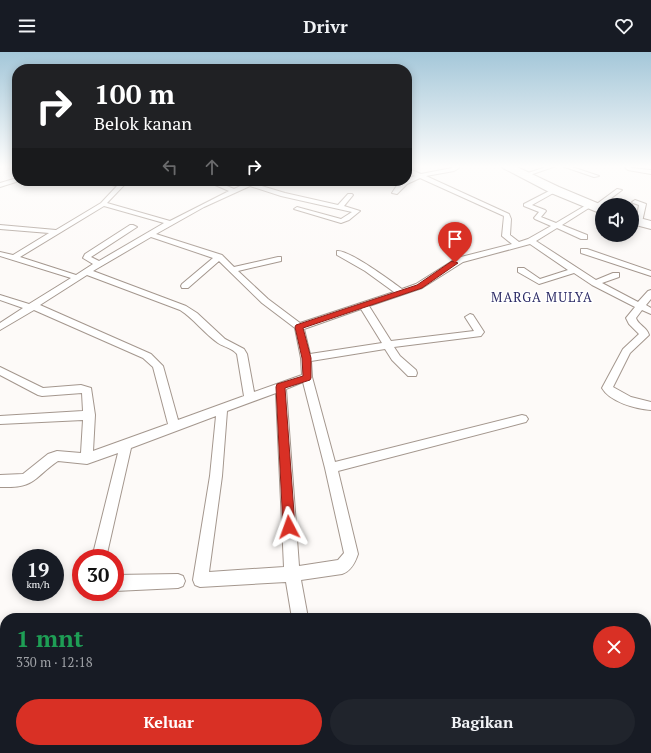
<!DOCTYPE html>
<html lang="id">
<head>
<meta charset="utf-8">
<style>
	:root { --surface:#171b24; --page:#20242c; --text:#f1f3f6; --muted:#9ea1a6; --accent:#d93025 }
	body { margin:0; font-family:"PT Serif",serif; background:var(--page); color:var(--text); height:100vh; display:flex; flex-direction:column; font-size:15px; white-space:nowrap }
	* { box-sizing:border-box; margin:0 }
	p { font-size:13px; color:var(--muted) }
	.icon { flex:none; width:22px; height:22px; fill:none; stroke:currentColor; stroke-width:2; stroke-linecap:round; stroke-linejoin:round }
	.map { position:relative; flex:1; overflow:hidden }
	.details { position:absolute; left:0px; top:561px; width:651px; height:140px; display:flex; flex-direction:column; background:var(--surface); border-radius:16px 16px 0 0; box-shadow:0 2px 10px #0003 }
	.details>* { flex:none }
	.guide { position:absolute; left:12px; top:12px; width:400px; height:122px; border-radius:16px; box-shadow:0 2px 10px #0003; background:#202124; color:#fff; overflow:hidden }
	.tools { position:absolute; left:595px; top:146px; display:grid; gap:8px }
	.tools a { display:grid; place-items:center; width:44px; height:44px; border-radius:50%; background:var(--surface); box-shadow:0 2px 10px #0003; font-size:20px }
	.speed { position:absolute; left:12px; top:497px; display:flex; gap:8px; font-size:20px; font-weight:700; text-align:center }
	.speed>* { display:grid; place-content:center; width:52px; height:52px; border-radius:50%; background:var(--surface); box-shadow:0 2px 10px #0003; line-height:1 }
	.speed small { font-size:10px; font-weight:400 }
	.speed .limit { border:6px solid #d22; background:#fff; color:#111 }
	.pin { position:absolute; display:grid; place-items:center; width:34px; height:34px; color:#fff; margin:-41px -17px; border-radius:50% 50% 50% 0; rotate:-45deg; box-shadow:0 0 4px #0007 }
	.pin .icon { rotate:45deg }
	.me { position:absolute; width:44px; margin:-22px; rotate:356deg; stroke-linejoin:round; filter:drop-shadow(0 0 3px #0008) }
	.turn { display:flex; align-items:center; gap:14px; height:84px; padding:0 16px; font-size:18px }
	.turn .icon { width:52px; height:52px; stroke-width:2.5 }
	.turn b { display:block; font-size:28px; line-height:34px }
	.lanes { display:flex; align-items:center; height:38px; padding:0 16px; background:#0003; justify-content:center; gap:20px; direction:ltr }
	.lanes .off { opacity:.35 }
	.round { display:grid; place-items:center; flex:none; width:42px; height:42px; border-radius:21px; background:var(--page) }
	.head { display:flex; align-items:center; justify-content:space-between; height:68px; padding:0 16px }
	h1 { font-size:24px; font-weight:600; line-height:30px; color:#1e9e55 }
	.action { display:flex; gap:8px; margin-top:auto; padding:8px 16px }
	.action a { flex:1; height:46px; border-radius:24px; background:var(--accent); color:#fff; font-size:16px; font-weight:600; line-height:46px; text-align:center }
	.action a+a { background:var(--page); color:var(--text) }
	header { display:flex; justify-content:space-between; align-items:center; height:52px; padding:0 16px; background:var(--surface); font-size:18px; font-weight:600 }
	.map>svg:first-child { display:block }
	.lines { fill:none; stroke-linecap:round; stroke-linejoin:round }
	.street-casing { stroke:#a4978e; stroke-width:2 }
	.highway-casing { stroke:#a4978e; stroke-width:2 }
	.street { fill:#fff; fill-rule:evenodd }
	.highway { fill:#fff; fill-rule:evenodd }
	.route { fill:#d93025; stroke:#8d1f18 }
	.labels { text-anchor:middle; stroke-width:3; stroke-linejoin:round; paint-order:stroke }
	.far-quarter-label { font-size:13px; letter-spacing:1px; fill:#2c2b66; stroke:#fff }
</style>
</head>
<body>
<header><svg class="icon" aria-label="menu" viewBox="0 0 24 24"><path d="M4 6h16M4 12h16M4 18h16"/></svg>Drivr<svg class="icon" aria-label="heart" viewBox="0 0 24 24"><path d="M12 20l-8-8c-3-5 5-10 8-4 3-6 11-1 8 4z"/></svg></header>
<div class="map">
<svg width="651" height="701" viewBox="0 0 651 701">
	<rect width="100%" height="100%" fill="#fdfaf8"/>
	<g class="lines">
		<g class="street-casing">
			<g id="street">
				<path d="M452,114H458L459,116L454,119L426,124L509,162L511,167L510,183L519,190L528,187L551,174L535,167L534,166L539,160L524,154V152L553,137H557V139L532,153L545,158L546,159L541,165L556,171L588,152H592V154L562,173L587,183V187H581L557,176L536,189L596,228L613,221H619V225L602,231L638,250L648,239L651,238V247L646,253L651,256V262L642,258L636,266C638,273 647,275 649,283L630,301L613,335L631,345L651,350V358C636,357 610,350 602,336L623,297L639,282L629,272L626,266L635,255L592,233L574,221L539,232L518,220V216H524L540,227L568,218L530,192L463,210L422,236L369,254L391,289L474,279L465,265L470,262L473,263L484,280L481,284L394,295L400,304L416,318L417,321L416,324H408L392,308L385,297L311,309L312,325L335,410L522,363L526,364L528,367L526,370L522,371L338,419L358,502C355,511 351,519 342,522L301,528L308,566H292L286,530L200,535L195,533L193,528L210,424L216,364L131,396L106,506H92L118,401L87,412L58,409C32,427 36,436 0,435V423L23,422L48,402L57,399L81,401L83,368L0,372V364L83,359L82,341L42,344L38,343L0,323V315L43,336L81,333L91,336L95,363L93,399L168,372L153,315L143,306L34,258L0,278V271L23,256L0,248V243L29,252L71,226L0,204V200L13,203L49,181L0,177V173L56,178L101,151L117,134L92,129L120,131L122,129H128L107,151L170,169L229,139L206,129H215L234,137L251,129H259L255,132L285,141L338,153L348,142H352L353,143L344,154L360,159L349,168L341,171L294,157L297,155L341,167L352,160L281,144L250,134L204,155L156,182L222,203L234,215L278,205H281V209L238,219L268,247L300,271L394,240L365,219L337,203V199C348,197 391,229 402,237L416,232L457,206L512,192L502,184L504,164L420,126L407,132L397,142L392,141C396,135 399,129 407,129V127L415,124L407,120V116L421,122L452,116ZM104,154L164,171L99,209L91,205L137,175L133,173H130L85,202L83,206L93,212L76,223L20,205ZM151,185L213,206L182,232L181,234L182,236H188L219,209L262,251L295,276L301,306L302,323L254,340L247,302L244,297L225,287L197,261L186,254L93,219ZM87,223L180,258C194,267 204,281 218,291C224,295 232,296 237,302L244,344L178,368L163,314L151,302L40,253ZM361,257L382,291L310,302L304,277ZM303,330L325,416L344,501L338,508L299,514L286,337ZM276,341L284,515L209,520L222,424L227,359Z"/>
				<polygon points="549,114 556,114 527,124 522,123"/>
				<polygon points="562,114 569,114 599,124 594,125"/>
				<polygon points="624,114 630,114 632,116 651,118 651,122 628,118"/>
				<polygon points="17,126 17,129 19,129 0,135 0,131"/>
				<polygon points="617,137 622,138 598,156 594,156 594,154"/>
				<polygon points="635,148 646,152 642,170 639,172 636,170 639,153 633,151 632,150"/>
				<polygon points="581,197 587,197 651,219 651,224 581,201"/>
				<polygon points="178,522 183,524 185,529 183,534 178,536 115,539 115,523"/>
				<polygon points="314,696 332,696 333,701 315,701"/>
			</g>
		</g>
		<g class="highway-casing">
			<g id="highway">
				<polygon points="502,114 515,114 559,135 602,153 602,162 551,141 503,116"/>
				<polygon points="632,164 651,169 651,177 632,172"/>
			</g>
		</g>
		<use href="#street" class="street"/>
		<use href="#highway" class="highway"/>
	</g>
	<linearGradient id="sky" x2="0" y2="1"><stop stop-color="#a4c7d9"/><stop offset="0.54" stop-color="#fefdfc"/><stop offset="1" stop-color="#fefdfc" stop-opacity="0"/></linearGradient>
	<rect width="651" height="212" fill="url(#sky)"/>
	<polygon class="route" points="452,209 458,211 422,236 303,276 311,306 311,326 310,328 285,336 295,475 293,478 289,480 285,478 283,475 276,335 277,332 303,324 302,306 295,275 296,273 417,233"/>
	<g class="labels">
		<g class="far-quarter-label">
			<text x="542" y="250">MARGA MULYA</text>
		</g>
	</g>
</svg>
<div class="tools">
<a><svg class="icon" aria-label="sound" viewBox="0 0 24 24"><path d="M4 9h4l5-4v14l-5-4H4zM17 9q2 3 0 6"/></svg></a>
</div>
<div class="speed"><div>19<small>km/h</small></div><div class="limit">30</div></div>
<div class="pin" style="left:455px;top:211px;background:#d93025"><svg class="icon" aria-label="arrive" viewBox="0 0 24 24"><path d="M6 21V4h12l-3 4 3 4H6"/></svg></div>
<svg class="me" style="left:289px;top:475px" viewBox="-20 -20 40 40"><path d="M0-17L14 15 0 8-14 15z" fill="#d93025" stroke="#fff" stroke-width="4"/></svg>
<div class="guide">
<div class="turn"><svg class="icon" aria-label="right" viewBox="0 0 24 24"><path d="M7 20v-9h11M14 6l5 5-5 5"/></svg><div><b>100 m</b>Belok kanan</div></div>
<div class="lanes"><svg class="icon off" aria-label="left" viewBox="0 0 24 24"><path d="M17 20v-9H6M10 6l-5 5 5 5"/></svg><svg class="icon off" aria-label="ahead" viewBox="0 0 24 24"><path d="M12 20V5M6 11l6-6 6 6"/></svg><svg class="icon" aria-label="right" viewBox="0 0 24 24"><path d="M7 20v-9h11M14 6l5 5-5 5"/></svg></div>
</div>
<section class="details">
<div class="head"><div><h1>1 mnt</h1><p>330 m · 12:18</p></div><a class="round" style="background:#d93025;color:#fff"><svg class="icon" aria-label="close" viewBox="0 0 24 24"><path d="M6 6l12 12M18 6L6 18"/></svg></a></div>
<div class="action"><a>Keluar</a><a>Bagikan</a></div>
</section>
</div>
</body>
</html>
